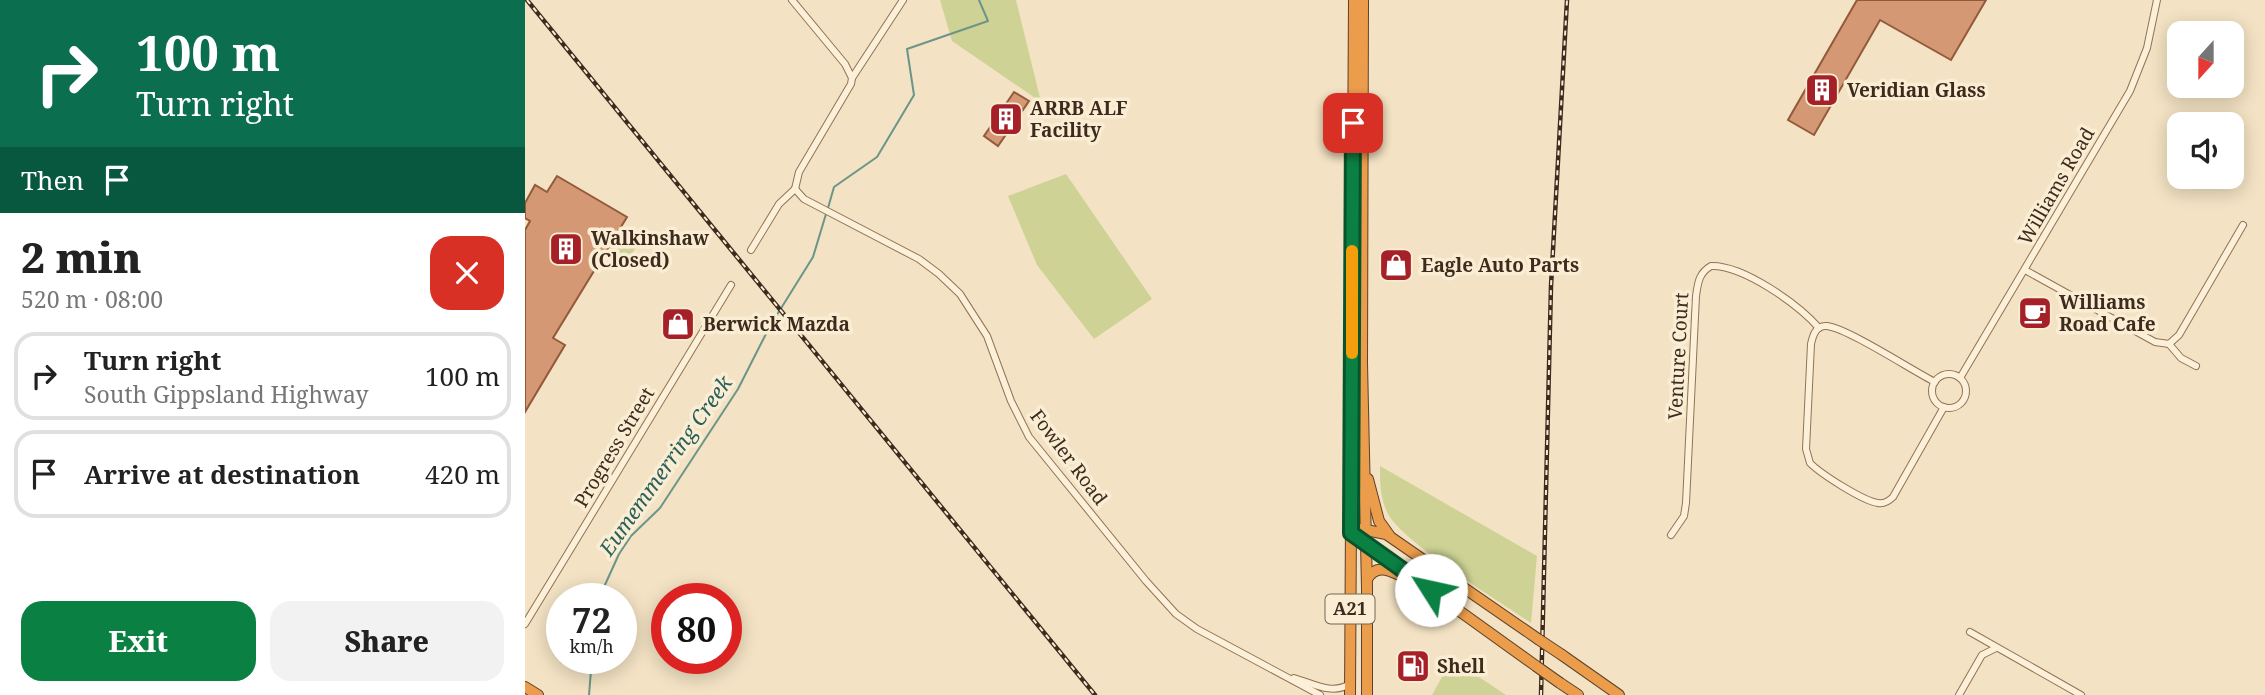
<!DOCTYPE html>
<html lang="en">
<head>
<meta charset="utf-8">
<style>
	:root { --surface:#fff; --page:#f2f2f2; --text:#222; --muted:#767676; --line:#e0e0e0; --accent:#0b8043 }
	body { margin:0; font-family:"Noto Serif",serif; background:var(--page); color:var(--text); height:100vh; display:flex; flex-direction:column; font-size:26px; white-space:nowrap }
	* { box-sizing:border-box; margin:0 }
	p { font-size:23px; color:var(--muted) }
	.icon { flex:none; width:38px; height:38px; fill:none; stroke:currentColor; stroke-width:2; stroke-linecap:round; stroke-linejoin:round }
	.map { position:relative; flex:1; overflow:hidden }
	.side { display:flex; flex-direction:column; background:var(--surface); width:525px }
	.side>* { flex:none }
	.guide { background:#0b6e4f; color:#fff; overflow:hidden }
	.needle { width:46px; rotate:201deg }
	.controls { position:absolute; left:1642px; top:21px; display:grid; gap:14px }
	.controls a { display:grid; place-items:center; width:77px; height:77px; border-radius:14px; background:var(--surface); box-shadow:0 4px 18px #0003; font-size:35px }
	.speed { position:absolute; left:21px; top:583px; display:flex; gap:14px; font-size:35px; font-weight:700; text-align:center }
	.speed>* { display:grid; place-content:center; width:91px; height:91px; border-radius:50%; background:var(--surface); box-shadow:0 4px 18px #0003; line-height:1 }
	.speed small { font-size:18px; font-weight:400 }
	.speed .limit { border:10px solid #d22; background:#fff; color:#111 }
	.pin { position:absolute; display:grid; place-items:center; width:60px; height:60px; color:#fff; margin:-30px; border-radius:14px; box-shadow:0 4px 10px #0006 }
	.me { position:absolute; width:77px; margin:-38px; rotate:305deg; stroke-linejoin:round; filter:drop-shadow(0 0 5px #0008) }
	.turn { display:flex; align-items:center; gap:24px; height:147px; padding:0 21px; font-size:32px }
	.turn .icon { width:91px; height:91px; stroke-width:2.5 }
	.turn b { display:block; font-size:49px; line-height:60px }
	.then { display:flex; align-items:center; height:66px; padding:0 21px; background:#0003; gap:14px; font-size:26px }
	.round { display:grid; place-items:center; flex:none; width:74px; height:74px; border-radius:21px; background:var(--page) }
	.head { display:flex; align-items:center; justify-content:space-between; height:119px; padding:0 21px }
	h1 { font-size:42px; font-weight:800; line-height:52px }
	.button { display:flex; gap:14px; margin-top:auto; padding:14px 21px }
	.button a { flex:1; height:80px; border-radius:21px; background:var(--accent); color:#fff; font-size:28px; font-weight:800; line-height:80px; text-align:center }
	.button a+a { background:var(--page); color:var(--text) }
	ul { padding:0; list-style:none }
	li { display:flex; align-items:center; gap:21px; height:88px; margin:0 14px 10px; padding:0 7px; border:4px solid var(--line); border-radius:21px }
	li div { flex:1 }
	li b { display:block; font-size:26px }
	li em { font-style:normal }
	main { display:flex; flex:1; min-height:0 }
	.map>svg:first-child { display:block }
	.green { fill:#ced395 }
	.lines { fill:none; stroke-linecap:round; stroke-linejoin:round }
	.stream { stroke:#6b9589; stroke-width:2 }
	.building { fill:#d59875; stroke:#92593a; stroke-width:2 }
	.street-casing { stroke:#907357; stroke-width:8 }
	.highway-casing { stroke:#5d412c; stroke-width:12 }
	.street { stroke:#fcf0d8; stroke-width:6 }
	.highway { stroke:#eb9d4b; stroke-width:10 }
	.rail-casing { stroke:#3e2b1d; stroke-width:4.5 }
	.rail { stroke:#f9edd4; stroke-width:2; stroke-dasharray:5; stroke-linecap:butt }
	.highway-bridge-casing { stroke:#5d412c; stroke-width:12; stroke-linecap:butt }
	.highway-bridge { stroke:#eb9d4b; stroke-width:10 }
	.route-casing { stroke:#07532c; stroke-width:18 }
	.route { stroke:#0b8043; stroke-width:12 }
	.slow { stroke:#f59e0b; stroke-width:12 }
	.labels { text-anchor:middle; stroke-width:7; stroke-linejoin:round; paint-order:stroke }
	.shield { fill:#f9edd4; stroke:#766554; stroke-width:2 }
	.shield-label { font-size:18px; font-weight:bold; fill:#3e2b1d }
	.poi-label { font-size:19px; font-weight:bold; fill:#3e2b1d; stroke:#f9edd4; text-anchor:start }
	.street-label { font-size:19px; fill:#3e2b1d; stroke:#f9edd4 }
	.water-label { font-size:21px; font-style:italic; fill:#2b5f5a; stroke:#f9edd4 }
</style>
</head>
<body>
<main>
<section class="side">
<div class="guide">
<div class="turn"><svg class="icon" aria-label="right" viewBox="0 0 24 24"><path d="M7 20v-9h11M14 6l5 5-5 5"/></svg><div><b>100 m</b>Turn right</div></div>
<div class="then">Then<svg class="icon" aria-label="arrive" viewBox="0 0 24 24"><path d="M6 21V4h12l-3 4 3 4H6"/></svg></div>
</div>
<div class="head"><div><h1>2 min</h1><p>520 m · 08:00</p></div><a class="round" style="background:#d93025;color:#fff"><svg class="icon" aria-label="close" viewBox="0 0 24 24"><path d="M6 6l12 12M18 6L6 18"/></svg></a></div>
<ul>
<li><svg class="icon" aria-label="right" viewBox="0 0 24 24"><path d="M7 20v-9h11M14 6l5 5-5 5"/></svg><div><b>Turn right</b><p>South Gippsland Highway</p></div><em>100 m</em></li>
<li><svg class="icon" aria-label="arrive" viewBox="0 0 24 24"><path d="M6 21V4h12l-3 4 3 4H6"/></svg><div><b>Arrive at destination</b></div><em>420 m</em></li>
</ul>
<div class="button"><a>Exit</a><a>Share</a></div>
</section>
<div class="map">
<svg width="1740" height="695" viewBox="0 0 1740 695">
	<rect width="100%" height="100%" fill="#f3e2c3"/>
	<g class="green">
		<polygon points="415,0 491,0 516,102 427,41"/>
		<polygon points="541,174 627,299 569,339 512,265 483,196"/>
		<polygon points="96,230 114,242 104,259 84,250"/>
		<path d="M855,466L1012,556L1006,623C973,600 880,544 863,514C855,498 855,483 855,466Z"/>
		<polygon points="927,659 981,695 907,695"/>
	</g>
	<g class="lines">
		<g class="stream">
			<polyline points="303,208 309,187 352,157 389,95 382,49 463,21 454,0"/>
			<polyline points="74,598 94,554 106,536 135,508 213,389 245,326 288,257 301,214"/>
			<polyline points="64,695 67,658"/>
		</g>
	</g>
	<g class="building">
		<polygon points="1332,0 1461,0 1426,60 1355,20 1289,135 1263,120"/>
		<polygon points="489,92 504,101 473,146 459,136"/>
		<polygon points="32,176 102,217 28,338 40,345 0,412 0,230 5,221 0,218 0,203 10,185 22,192"/>
	</g>
	<g class="lines">
		<g class="street-casing">
			<g id="street">
				<polyline points="267,0 320,64 327,78"/>
				<polyline points="270,189 279,199 394,259 414,274 435,294 462,336 486,401 504,437 621,581 651,614 672,629 795,695"/>
				<polyline points="270,189 274,172 326,84 327,78 378,0"/>
				<polyline points="226,250 254,204 270,189"/>
				<polyline points="1500,270 1630,342 1644,344 1654,335 1718,225"/>
				<polyline points="1644,344 1656,358 1671,366"/>
				<circle cx="1424" cy="391" r="17"/>
				<polyline points="1435,378 1605,91 1622,48 1632,0"/>
				<path d="M1410,382C1388,371 1322,328 1302,326C1291,325 1288,335 1286,344L1281,449L1285,463C1296,474 1338,501 1353,503C1359,504 1364,501 1368,497L1419,407"/>
				<path d="M1146,535L1159,516L1161,503L1171,296C1173,282 1174,273 1186,266C1218,265 1273,304 1294,328"/>
				<polyline points="0,624 206,285"/>
				<polyline points="1445,632 1556,695"/>
				<path d="M769,678C789,684 807,695 825,684"/>
				<polyline points="1434,695 1457,655 1471,648"/>
			</g>
		</g>
		<g class="highway-casing">
			<g id="highway">
				<polyline points="838,0 837,363 842,588 842,695"/>
				<polyline points="843,479 854,521 864,535"/>
				<polyline points="836,529 861,534 1013,639"/>
				<polyline points="837,541 1011,666"/>
				<path d="M842,579C852,563 865,571 879,577"/>
				<polyline points="1037,655 1094,695"/>
				<polyline points="1035,683 1053,695"/>
				<polyline points="0,687 13,695"/>
				<polyline points="825,695 829,0"/>
			</g>
		</g>
		<use href="#street" class="street"/>
		<use href="#highway" class="highway"/>
		<g class="rail-casing">
			<g id="rail">
				<polyline points="2,0 570,695"/>
				<polyline points="1016,695 1026,286 1042,0"/>
			</g>
		</g>
		<use href="#rail" class="rail"/>
		<g class="highway-bridge-casing">
			<g id="highway-bridge">
				<polyline points="1013,639 1037,655"/>
				<polyline points="1011,666 1035,683"/>
			</g>
		</g>
		<use href="#highway-bridge" class="highway-bridge"/>
	</g>
	<g class="lines">
		<g class="route-casing">
			<polyline id="route" points="828,123 826,533 906,590"/>
		</g>
		<use href="#route" class="route"/>
		<polyline class="slow" points="827,353 827,251"/>
	</g>
	<defs>
		<g id="building-square" transform="scale(1.75)"><rect x="-9" y="-9" width="18" height="18" rx="4" fill="#a62028" stroke="#f9edd4"/><path d="M-4-6H4V6H1V3H-1V6H-4ZM-2.5-4.3h1.7v1.8h-1.7ZM.8-4.3h1.7v1.8H.8ZM-2.5-1h1.7V.8h-1.7ZM.8-1h1.7V.8H.8Z" fill="#fff"/></g>
		<g id="shop-square" transform="scale(1.75)"><rect x="-9" y="-9" width="18" height="18" rx="4" fill="#a62028" stroke="#f9edd4"/><path d="M-5-2.5h2.3a2.7 3.5 0 0 1 5.4 0H5L5.5 6h-11ZM-1.5-2.5h3a1.5 2.3 0 0 0-3 0Z" fill="#fff"/></g>
		<g id="cafe-square" transform="scale(1.75)"><rect x="-9" y="-9" width="18" height="18" rx="4" fill="#a62028" stroke="#f9edd4"/><path d="M-5.5-4.5H6V0H3Q3 3.5 0 3.5H-2.5Q-5.5 3.5-5.5 0ZM3-3.2v2h1.7v-2ZM-6 4.5H4V6H-6Z" fill="#fff"/></g>
		<g id="fuel-square" transform="scale(1.75)"><rect x="-9" y="-9" width="18" height="18" rx="4" fill="#a62028" stroke="#f9edd4"/><path d="M-5.5-6h7V0h2V4h1.3V-2.5L3-4.5l.8-.8L6-3V5H2.5V1h-1V6h-7ZM-4.2-4.7v3.2H.2V-4.7Z" fill="#fff"/></g>
	</defs>
	<g fill-rule="evenodd">
		<use href="#building-square" x="1297" y="90"/>
		<use href="#building-square" x="481" y="119"/>
		<use href="#building-square" x="41" y="249"/>
		<use href="#shop-square" x="871" y="265"/>
		<use href="#cafe-square" x="1510" y="313"/>
		<use href="#shop-square" x="153" y="324"/>
		<use href="#fuel-square" x="888" y="666"/>
	</g>
	<g class="labels">
		<rect class="shield" x="800.5" y="594.5" width="49" height="29" rx="5"/>
		<g class="shield-label">
			<text x="825" y="615">A21</text>
		</g>
		<g class="poi-label">
			<text x="1322" y="97">Veridian Glass</text>
			<text x="505" y="115">ARRB ALF<tspan x="505" dy="22">Facility</tspan></text>
			<text x="66" y="245">Walkinshaw<tspan x="66" dy="22">(Closed)</tspan></text>
			<text x="896" y="272">Eagle Auto Parts</text>
			<text x="1534" y="309">Williams<tspan x="1534" dy="22">Road Cafe</tspan></text>
			<text x="178" y="331">Berwick Mazda</text>
			<text x="912" y="673">Shell</text>
		</g>
		<g class="street-label">
			<text transform="translate(1531 186) rotate(-60)" y="7">Williams Road</text>
			<text transform="translate(1153 356) rotate(-87)" y="7">Venture Court</text>
			<text transform="translate(89 447) rotate(-59)" y="7">Progress Street</text>
			<text transform="translate(544 457) rotate(53)" y="7">Fowler Road</text>
		</g>
		<g class="water-label">
			<text transform="translate(141 466) rotate(-55)" y="7">Eumemmerring Creek</text>
		</g>
	</g>
</svg>
<div class="controls">
<a><svg class="needle" viewBox="-14 -14 28 28"><path d="M0-13l5 13h-10z" fill="#e53935"/><path d="M0 13l5-13h-10z" fill="#767676"/></svg></a>
<a><svg class="icon" aria-label="sound" viewBox="0 0 24 24"><path d="M4 9h4l5-4v14l-5-4H4zM17 9q2 3 0 6"/></svg></a>
</div>
<div class="speed"><div>72<small>km/h</small></div><div class="limit">80</div></div>
<div class="pin" style="left:828px;top:123px;background:#d93025"><svg class="icon" aria-label="arrive" viewBox="0 0 24 24"><path d="M6 21V4h12l-3 4 3 4H6"/></svg></div>
<svg class="me" style="left:906px;top:590px" viewBox="-20 -20 40 40"><circle r="19" fill="#fff"/><path d="M0-13L10 11 0 6-10 11z" fill="#0b8043"/></svg>
</div>
</main>
</body>
</html>
